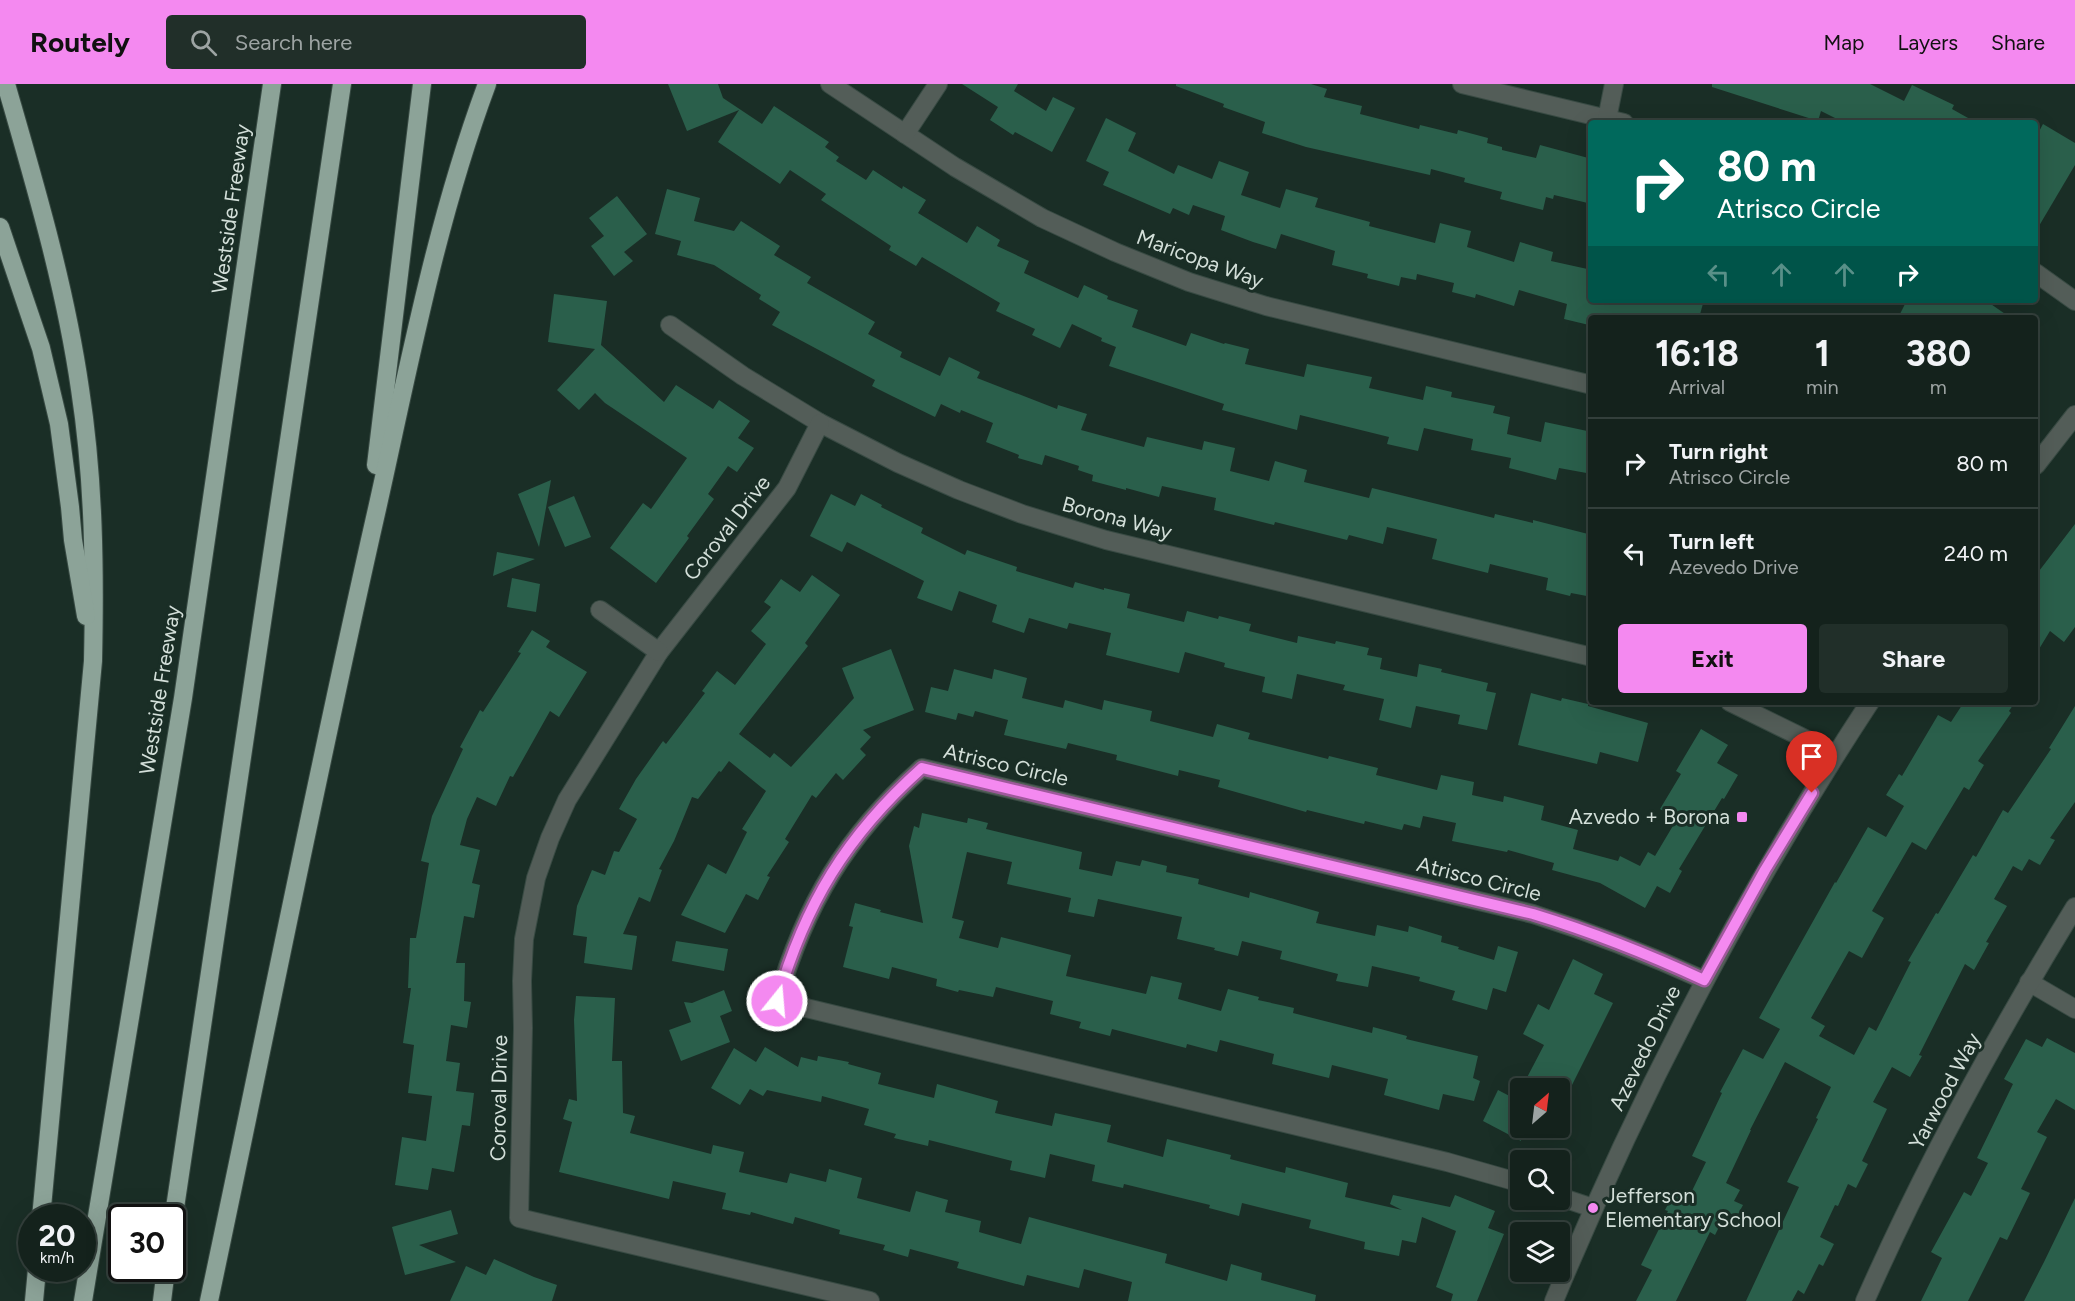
<!DOCTYPE html>
<html lang="en">
<head>
<meta charset="utf-8">
<style>
	:root { --surface:#14221c; --page:#212f29; --text:#f1f3f6; --muted:#9da4a3; --line:#333f3b; --accent:#f489f0 }
	body { margin:0; font-family:Figtree,sans-serif; background:var(--page); color:var(--text); height:100vh; display:flex; flex-direction:column; font-size:22px; white-space:nowrap }
	* { box-sizing:border-box; margin:0 }
	p { font-size:20px; color:var(--muted) }
	.icon { flex:none; width:33px; height:33px; fill:none; stroke:currentColor; stroke-width:2; stroke-linecap:round; stroke-linejoin:round }
	.map { position:relative; flex:1; overflow:hidden }
	.sheet { position:absolute; left:1588px; top:231px; width:450px; height:390px; display:flex; flex-direction:column; background:var(--surface); border-radius:6px; box-shadow:0 6px 24px #0002,0 0 0 2px var(--line) }
	.sheet>* { flex:none }
	.top-card { position:absolute; left:1588px; top:36px; width:450px; height:183px; border-radius:6px; box-shadow:0 6px 24px #0002,0 0 0 2px var(--line); background:#00695c; color:#fff; overflow:hidden }
	.needle { width:39px; rotate:28deg }
	.buttons { position:absolute; left:1510px; top:994px; display:grid; gap:12px }
	.buttons a { display:grid; place-items:center; width:60px; height:60px; border-radius:6px; background:var(--surface); box-shadow:0 6px 24px #0002,0 0 0 2px var(--line); font-size:30px }
	.speed { position:absolute; left:18px; top:1120px; display:flex; gap:12px; font-size:30px; font-weight:700; text-align:center }
	.speed>* { display:grid; place-content:center; width:78px; height:78px; border-radius:50%; background:var(--surface); box-shadow:0 6px 24px #0002,0 0 0 2px var(--line); line-height:1 }
	.speed small { font-size:15px; font-weight:400 }
	.speed .limit { border:3px solid #111; border-radius:9px; background:#fff; color:#111 }
	.pin { position:absolute; display:grid; place-items:center; width:51px; height:51px; color:#fff; margin:-62px -26px; border-radius:50% 50% 50% 0; rotate:-45deg; box-shadow:0 0 6px #0007 }
	.pin .icon { rotate:45deg }
	.me { position:absolute; width:66px; margin:-33px; rotate:17deg; stroke-linejoin:round; filter:drop-shadow(0 0 4px #0008) }
	.turn { display:flex; align-items:center; gap:21px; height:126px; padding:0 30px; font-size:27px }
	.turn .icon { width:78px; height:78px; stroke-width:2.5 }
	.turn b { display:block; font-size:42px; line-height:51px }
	.lanes { display:flex; align-items:center; height:57px; padding:0 30px; background:#0003; justify-content:center; gap:30px; direction:ltr }
	.lanes .off { opacity:.35 }
	.eta { display:flex; justify-content:space-evenly; align-items:center; height:102px; text-align:center }
	.eta b { font-size:36px; font-weight:700; line-height:42px }
	.button { display:flex; gap:12px; margin-top:auto; padding:12px 30px }
	.button a { flex:1; height:69px; border-radius:6px; background:var(--accent); color:#111; font-size:24px; font-weight:700; line-height:69px; text-align:center }
	.button a+a { background:var(--page); color:var(--text) }
	ul { padding:0; list-style:none }
	li { display:flex; align-items:center; gap:18px; height:90px; padding:0 30px; border-top:2px solid var(--line) }
	li div { flex:1 }
	li b { display:block; font-size:22px }
	li em { font-style:normal }
	header { display:flex; align-items:center; gap:36px; box-sizing:border-box; height:84px; padding:0 30px; background:var(--accent); color:#111 }
	header strong { font-size:28px }
	nav { display:flex; gap:33px; margin-inline-start:auto; font-size:21px }
	.search { width:420px; height:54px; background:var(--page); display:flex; align-items:center; gap:15px; box-sizing:border-box; padding:0 21px; border-radius:6px; color:var(--muted); font-size:22px }
	.map>svg:first-child { display:block }
	.building { fill:#2a5f4b }
	.lines { fill:none; stroke-linecap:round; stroke-linejoin:round }
	.minor-casing { stroke:#384a43; stroke-width:20 }
	.highway-casing { stroke:#384a43; stroke-width:20 }
	.minor { stroke:#535d58; stroke-width:18 }
	.highway { stroke:#8ca398; stroke-width:18 }
	.route-casing { stroke:#9f599c; stroke-width:15 }
	.route { stroke:#f489f0; stroke-width:10 }
	.poi-dot { fill:#f489f0; stroke:#1a2e26; stroke-width:2 }
	.labels { text-anchor:middle; stroke-width:6; stroke-linejoin:round; paint-order:stroke }
	.street-label { font-size:21px; fill:#d3dfd9; stroke:#1a2e26 }
	.poi-label { font-size:21px; fill:#d3dfd9; stroke:#1a2e26; text-anchor:end }
</style>
</head>
<body>
<header>
<strong>Routely</strong>
<div class="search"><svg class="icon" aria-label="search" viewBox="0 0 24 24"><circle cx="10" cy="10" r="6"/><path d="M15 15l6 6"/></svg>Search here</div>
<nav><a>Map</a><a>Layers</a><a>Share</a></nav>
</header>
<div class="map">
<svg width="2075" height="1217" viewBox="0 0 2075 1217">
	<rect width="100%" height="100%" fill="#1a2e26"/>
	<g class="building">
		<polygon points="668,0 718,0 723,14 762,40 774,22 829,58 825,63 839,73 836,77 866,96 873,86 902,105 903,102 926,116 918,129 967,159 977,142 1000,156 997,162 1029,177 1024,189 1078,214 1084,201 1108,212 1107,215 1138,226 1132,243 1186,262 1191,249 1224,260 1225,259 1249,265 1245,280 1304,293 1307,280 1372,293 1369,304 1423,316 1426,302 1452,308 1451,313 1495,322 1493,329 1510,333 1507,350 1541,358 1545,338 1592,348 1592,390 1559,384 1556,396 1509,384 1511,374 1471,366 1473,355 1424,344 1418,367 1387,360 1389,353 1300,331 1297,346 1222,326 1224,320 1109,282 1116,263 1101,257 1102,254 1072,240 1060,264 1032,251 1035,245 996,227 1000,219 922,173 916,182 889,166 891,162 821,116 826,110 790,86 780,100 718,58 739,26 687,47"/>
		<polygon points="962,0 1018,0 1014,7 1046,27 1053,13 1075,24 1052,68 1015,48 1013,51 990,36 998,23"/>
		<polygon points="1176,0 1311,0 1327,5 1324,13 1362,22 1360,30 1419,45 1420,41 1457,50 1458,46 1488,54 1487,59 1502,63 1502,66 1536,74 1540,61 1592,75 1592,120 1554,111 1553,115 1546,113 1543,126 1500,115 1502,108 1464,98 1465,94 1431,85 1430,91 1306,63 1262,49 1265,38 1223,23 1224,20 1176,2"/>
		<polygon points="1712,0 1870,0 1904,17 1912,1 1954,21 1952,25 1977,39 1845,39 1821,27 1818,37 1712,3"/>
		<polygon points="1106,34 1136,49 1128,67 1174,90 1178,81 1212,95 1219,77 1249,88 1241,111 1280,124 1286,105 1318,114 1315,123 1370,138 1369,142 1435,159 1440,139 1471,147 1467,163 1514,178 1520,158 1553,168 1551,177 1592,186 1592,216 1704,216 1699,234 1591,234 1589,241 1564,235 1567,220 1519,206 1514,222 1476,210 1475,214 1452,208 1454,199 1417,190 1416,196 1401,193 1399,202 1367,194 1368,190 1332,181 1335,167 1281,150 1276,165 1253,158 1221,146 1225,132 1193,121 1189,131 1173,124 1170,130 1103,101 1109,88 1086,77"/>
		<polygon points="2043,40 2075,59 2075,81 2036,147 2036,53"/>
		<polygon points="667,105 700,114 694,137 734,147 741,137 780,162 774,171 811,193 807,199 875,238 868,250 902,268 900,273 940,292 949,273 980,288 977,294 1057,325 1058,321 1087,330 1081,346 1144,363 1147,353 1202,366 1204,357 1235,364 1230,387 1269,397 1275,377 1307,386 1304,398 1369,414 1372,404 1494,434 1495,430 1533,439 1533,436 1592,451 1592,513 1571,509 1570,512 1546,506 1548,494 1490,480 1488,489 1432,475 1437,455 1387,443 1383,460 1349,451 1347,456 1275,438 1274,441 1214,426 1216,414 1162,402 1159,413 1126,404 1126,406 1092,397 1093,391 1078,386 1079,382 1045,371 1042,381 1018,374 1019,371 986,358 993,339 961,326 960,329 941,320 935,333 892,312 872,302 875,296 772,241 780,228 759,215 761,211 714,181 677,171 681,157 655,150"/>
		<polygon points="617,112 647,150 624,168 633,177 614,192 591,162 604,152 589,134"/>
		<polygon points="554,210 607,217 601,261 664,318 676,301 713,325 719,316 750,337 738,354 754,364 737,388 728,382 708,410 714,415 687,452 689,454 656,499 610,464 643,419 651,425 687,374 605,319 595,309 579,326 557,306 595,265 548,258"/>
		<polygon points="1907,216 1985,216 2011,234 1898,234"/>
		<polygon points="551,396 539,463 518,410"/>
		<polygon points="831,410 855,422 861,410 882,421 881,423 923,444 921,449 965,471 967,466 1017,483 1016,487 1073,504 1075,498 1104,506 1104,504 1130,510 1127,524 1184,538 1187,527 1218,535 1219,532 1251,540 1249,547 1297,559 1298,552 1335,560 1336,557 1369,564 1367,571 1382,574 1380,585 1417,593 1419,580 1442,585 1441,588 1488,599 1486,607 1496,609 1487,646 1458,640 1460,631 1416,622 1411,644 1379,636 1384,615 1343,606 1345,601 1297,590 1292,615 1262,608 1265,593 1224,583 1225,579 1185,568 1179,589 1106,571 1111,549 1069,539 1067,545 1029,534 1024,549 992,538 997,521 959,507 952,527 917,514 924,497 847,458 842,468 810,452"/>
		<polygon points="574,412 591,453 565,463 548,423"/>
		<polygon points="2075,440 2075,543 2064,558 2050,547 2036,570 2036,491"/>
		<polygon points="497,468 535,475 493,492"/>
		<polygon points="812,491 840,511 805,559 808,562 739,650 770,674 774,669 791,683 854,614 842,584 891,565 914,626 863,646 871,653 860,665 866,671 843,696 836,689 816,714 812,711 785,755 789,758 767,792 770,793 758,816 746,810 725,849 681,831 708,780 726,790 747,748 742,745 766,707 729,677 721,688 719,687 698,715 692,713 674,757 659,785 662,786 650,818 639,813 623,850 637,852 632,886 584,879 587,853 573,851 577,822 592,786 605,791 614,767 619,768 637,735 619,725 636,695 663,657 666,660 705,609 702,607 717,587 735,601 766,560 751,547 771,523 764,518 781,495 800,508"/>
		<polygon points="512,494 540,500 536,528 507,523"/>
		<polygon points="532,546 550,557 546,563 587,588 559,633 550,627 513,693 510,692 496,722 477,713 467,735 460,761 480,766 472,799 480,801 474,834 464,832 456,879 465,879 464,917 471,918 467,944 451,941 446,977 460,979 456,1007 474,1009 470,1042 462,1041 454,1088 432,1084 428,1106 395,1101 402,1053 426,1057 432,1012 408,1009 414,961 403,959 411,904 408,904 410,854 416,854 429,779 421,777 432,732 463,665 460,663 480,626 483,628 521,569 518,568"/>
		<polygon points="954,585 992,595 994,585 1027,594 1022,614 1063,624 1065,616 1102,626 1104,616 1152,627 1150,637 1213,653 1217,640 1250,649 1248,655 1328,675 1329,672 1378,684 1376,691 1437,706 1441,691 1474,698 1472,711 1503,718 1504,712 1544,722 1541,736 1578,746 1573,765 1618,777 1620,772 1640,782 1648,768 1655,772 1677,735 1660,725 1681,690 1676,687 1701,645 1728,661 1717,679 1738,691 1724,715 1722,714 1679,785 1682,787 1670,809 1657,802 1645,824 1600,799 1552,786 1554,779 1508,766 1507,768 1452,757 1456,739 1423,732 1420,744 1404,740 1402,746 1365,737 1364,740 1307,726 1306,728 1218,703 1220,696 1179,686 1178,692 1116,676 1117,671 1068,659 1066,665 1004,651 1008,636 975,627 973,633 958,629 956,636 925,628 931,603 948,607"/>
		<polygon points="1531,609 1561,617 1562,614 1588,620 1588,622 1648,639 1638,678 1600,668 1597,680 1518,661"/>
		<polygon points="1964,618 2015,618 2009,627 2011,629 1978,677 1984,681 1969,706 1964,703 1926,766 1912,758 1872,827 1884,834 1862,874 1849,867 1811,934 1825,942 1819,952 1854,971 1869,943 1876,947 1911,878 1908,877 1936,829 1938,830 1973,771 1976,773 2003,726 2008,729 2051,665 2049,664 2075,622 2075,718 2050,754 2055,756 2040,781 2029,775 2022,787 2013,782 1994,815 2007,822 1986,858 1989,859 1974,886 1965,880 1919,971 1922,972 1910,993 1892,983 1873,1018 1887,1025 1862,1077 1868,1080 1856,1104 1848,1100 1838,1122 1835,1121 1820,1153 1834,1160 1823,1182 1819,1180 1804,1210 1798,1206 1792,1217 1746,1217 1799,1103 1787,1098 1818,1035 1816,1034 1831,1003 1785,978 1750,1046 1751,1046 1726,1099 1740,1106 1734,1117 1743,1121 1734,1138 1724,1133 1715,1151 1710,1148 1676,1217 1636,1217 1652,1186 1641,1181 1668,1127 1665,1126 1676,1105 1690,1111 1706,1078 1692,1072 1722,1009 1720,1008 1743,965 1763,975 1780,945 1759,934 1779,898 1835,798 1836,799 1868,743 1886,753 1904,722 1886,711 1899,690 1902,692 1938,631 1951,638"/>
		<polygon points="922,729 967,739 968,734 988,739 986,745 1082,768 1079,785 1112,792 1116,777 1140,782 1142,776 1167,782 1166,788 1199,795 1198,800 1249,814 1250,808 1319,828 1316,839 1375,852 1377,841 1408,848 1409,842 1442,852 1441,858 1459,863 1458,865 1494,876 1498,862 1518,868 1506,908 1493,904 1487,926 1452,916 1455,907 1419,897 1420,893 1372,882 1368,903 1336,897 1338,890 1280,875 1282,867 1242,857 1238,872 1214,866 1215,864 1177,855 1182,833 1098,815 1094,833 1068,828 1071,814 1007,800 1012,778 967,768 952,834 964,837 959,854 998,864 1001,853 1071,871 1066,892 1146,910 1151,892 1182,899 1178,915 1221,927 1228,905 1259,913 1258,916 1294,924 1293,929 1372,949 1373,943 1407,952 1406,955 1478,972 1473,994 1480,997 1474,1017 1443,1010 1439,1026 1384,1011 1388,995 1332,981 1329,994 1272,980 1274,970 1220,956 1217,968 1187,960 1186,964 1112,945 1110,952 1079,944 1081,938 1050,930 1053,917 996,903 993,913 959,906 958,908 936,902 937,895 892,883 889,895 843,883 853,843 849,842 855,819 881,826 880,828 923,839 909,762 914,742 919,744"/>
		<polygon points="676,857 728,865 724,887 672,877"/>
		<polygon points="1573,875 1603,890 1594,910 1613,919 1570,1005 1521,1005 1544,961 1523,950 1538,920 1549,926"/>
		<polygon points="724,906 732,927 720,932 730,958 681,977 669,946 691,938 684,918 692,919"/>
		<polygon points="576,912 615,914 612,977 622,977 623,1029 635,1032 630,1049 711,1070 713,1061 744,1068 739,1088 787,1099 790,1089 826,1098 829,1085 862,1094 857,1114 910,1128 916,1107 948,1116 945,1128 981,1137 979,1148 1021,1160 1029,1133 1167,1170 1165,1179 1227,1197 1231,1180 1262,1189 1261,1196 1316,1211 1315,1217 1128,1217 1132,1198 1084,1185 1079,1204 1027,1191 1024,1202 957,1184 959,1178 910,1165 908,1173 883,1166 885,1161 839,1150 840,1146 795,1133 793,1140 751,1128 750,1131 722,1125 726,1109 673,1097 669,1115 559,1088 572,1038 563,1035 569,1015 577,1017 574,936"/>
		<polygon points="2047,954 2075,969 2075,1026 2056,1015 2037,1048 2047,1053 2021,1105 2030,1109 2007,1156 2000,1153 1968,1217 1921,1217 1942,1174 1931,1168 1964,1108 1971,1112 1988,1079 1977,1074 2013,1000 2004,995 2026,955 2042,963"/>
		<polygon points="765,963 798,983 801,973 817,977 818,972 849,978 848,980 881,989 878,1000 934,1014 937,1000 998,1017 995,1029 1052,1042 1055,1029 1111,1041 1107,1058 1163,1073 1167,1055 1231,1071 1230,1075 1285,1089 1286,1083 1348,1099 1345,1113 1402,1126 1390,1120 1393,1111 1450,1123 1455,1111 1495,1127 1488,1144 1504,1150 1477,1217 1451,1217 1453,1210 1436,1203 1456,1147 1422,1133 1416,1159 1402,1156 1399,1172 1364,1165 1365,1158 1309,1144 1311,1136 1242,1119 1239,1132 1209,1124 1210,1121 1124,1100 1123,1104 1092,1097 1095,1081 1050,1070 1045,1094 1010,1086 1012,1077 929,1056 928,1062 894,1054 896,1050 864,1041 869,1025 822,1012 821,1018 767,1006 763,1012 750,1005 740,1021 711,1004 734,964 756,978"/>
		<polygon points="1498,1006 1521,1018 1521,1057 1483,1037"/>
		<polygon points="2075,1114 2075,1217 2024,1217 2044,1178"/>
		<polygon points="451,1126 458,1150 419,1161 456,1178 405,1191 392,1143"/>
		<polygon points="494,1175 534,1193 557,1201 552,1217 450,1217 466,1182 486,1191"/>
	</g>
	<g class="lines">
		<g class="minor-casing">
			<g id="minor">
				<polyline points="830,0 955,83 1042,134 1115,168 1189,198 1266,222 1592,301"/>
				<polyline points="1462,0 1624,39"/>
				<polyline points="1607,35 1614,0"/>
				<polyline points="905,50 938,0"/>
				<polyline points="2036,189 2075,217"/>
				<polyline points="670,241 743,292 820,339 898,379 959,406 1022,430 1106,456 1592,573"/>
				<polyline points="820,339 787,404 659,568 567,716 550,754 536,794 524,855 522,897 523,944 519,1134 870,1217"/>
				<polyline points="2036,381 2075,331"/>
				<polyline points="600,526 659,568"/>
				<polyline points="1730,618 1836,670"/>
				<polyline points="2029,898 2075,925"/>
				<path d="M1521,1099L1447,1078L777,917C805,820 846,752 922,684L1533,830C1593,849 1647,870 1704,896"/>
				<polyline points="1560,1113 1593,1124"/>
				<path d="M1554,1217C1642,1005 1744,810 1870,618"/>
				<path d="M1865,1217C1925,1081 1997,950 2075,823"/>
			</g>
		</g>
		<g class="highway-casing">
			<g id="highway">
				<path d="M6,0C35,101 65,201 80,305C94,396 95,486 93,577L41,1134"/>
				<polyline points="0,143 41,264 59,340 70,423 73,456 86,532"/>
				<polyline points="376,381 422,0"/>
				<polyline points="172,1144 342,0"/>
				<polyline points="34,1217 37,1185"/>
				<polyline points="83,1217 183,614 272,0"/>
				<polyline points="162,1217 166,1185"/>
				<path d="M209,1217C265,953 317,688 377,425C409,282 436,137 487,0"/>
			</g>
		</g>
		<use href="#minor" class="minor"/>
		<use href="#highway" class="highway"/>
	</g>
	<g class="lines">
		<g class="route-casing">
			<path id="route" d="M777,917C805,820 846,752 922,684L1533,830C1592,848 1648,870 1704,896L1765,786L1812,709"/>
		</g>
		<use href="#route" class="route"/>
	</g>
	<g class="poi-dot">
		<rect x="1736" y="727" width="12" height="12" rx="3"/>
		<circle cx="1593" cy="1124" r="6"/>
	</g>
	<g class="labels">
		<g class="street-label">
			<text transform="translate(231 125) rotate(-82)" y="7">Westside Freeway</text>
			<text transform="translate(1200 175) rotate(20)" y="7">Maricopa Way</text>
			<text transform="translate(1117 434) rotate(15)" y="7">Borona Way</text>
			<text transform="translate(727 444) rotate(-52)" y="7">Coroval Drive</text>
			<text transform="translate(160 606) rotate(-81)" y="7">Westside Freeway</text>
			<text transform="translate(1006 681) rotate(13)" y="7">Atrisco Circle</text>
			<text transform="translate(1479 795) rotate(14)" y="7">Atrisco Circle</text>
			<text transform="translate(1645 964) rotate(-64)" y="7">Azevedo Drive</text>
			<text transform="translate(1945 1007) rotate(-62)" y="7">Yarwood Way</text>
			<text transform="translate(499 1014) rotate(-89)" y="7">Coroval Drive</text>
		</g>
		<g class="poi-label">
			<text x="1730" y="740">Azvedo + Borona</text>
			<text x="1605" y="1119" text-anchor="start">Jefferson<tspan x="1605" dy="24">Elementary School</tspan></text>
		</g>
	</g>
</svg>
<div class="buttons">
<a><svg class="needle" viewBox="-14 -14 28 28"><path d="M0-13l5 13h-10z" fill="#e53935"/><path d="M0 13l5-13h-10z" fill="#9da4a3"/></svg></a>
<a><svg class="icon" aria-label="search" viewBox="0 0 24 24"><circle cx="10" cy="10" r="6"/><path d="M15 15l6 6"/></svg></a>
<a><svg class="icon" aria-label="layers" viewBox="0 0 24 24"><path d="M12 4l9 5-9 5-9-5zM3 14l9 5 9-5"/></svg></a>
</div>
<div class="speed"><div>20<small>km/h</small></div><div class="limit">30</div></div>
<div class="pin" style="left:1812px;top:709px;background:#d93025"><svg class="icon" aria-label="arrive" viewBox="0 0 24 24"><path d="M6 21V4h12l-3 4 3 4H6"/></svg></div>
<svg class="me" style="left:777px;top:917px" viewBox="-20 -20 40 40"><circle r="17" fill="#f489f0" stroke="#fff" stroke-width="3"/><path d="M0-11L8 9 0 5-8 9z" fill="#fff"/></svg>
<div class="top-card">
<div class="turn"><svg class="icon" aria-label="right" viewBox="0 0 24 24"><path d="M7 20v-9h11M14 6l5 5-5 5"/></svg><div><b>80 m</b>Atrisco Circle</div></div>
<div class="lanes"><svg class="icon off" aria-label="left" viewBox="0 0 24 24"><path d="M17 20v-9H6M10 6l-5 5 5 5"/></svg><svg class="icon off" aria-label="ahead" viewBox="0 0 24 24"><path d="M12 20V5M6 11l6-6 6 6"/></svg><svg class="icon off" aria-label="ahead" viewBox="0 0 24 24"><path d="M12 20V5M6 11l6-6 6 6"/></svg><svg class="icon" aria-label="right" viewBox="0 0 24 24"><path d="M7 20v-9h11M14 6l5 5-5 5"/></svg></div>
</div>
<section class="sheet">
<div class="eta">
<div><b>16:18</b><p>Arrival</p></div>
<div><b>1</b><p>min</p></div>
<div><b>380</b><p>m</p></div>
</div>
<ul>
<li><svg class="icon" aria-label="right" viewBox="0 0 24 24"><path d="M7 20v-9h11M14 6l5 5-5 5"/></svg><div><b>Turn right</b><p>Atrisco Circle</p></div><em>80 m</em></li>
<li><svg class="icon" aria-label="left" viewBox="0 0 24 24"><path d="M17 20v-9H6M10 6l-5 5 5 5"/></svg><div><b>Turn left</b><p>Azevedo Drive</p></div><em>240 m</em></li>
</ul>
<div class="button"><a>Exit</a><a>Share</a></div>
</section>
</div>
</body>
</html>
